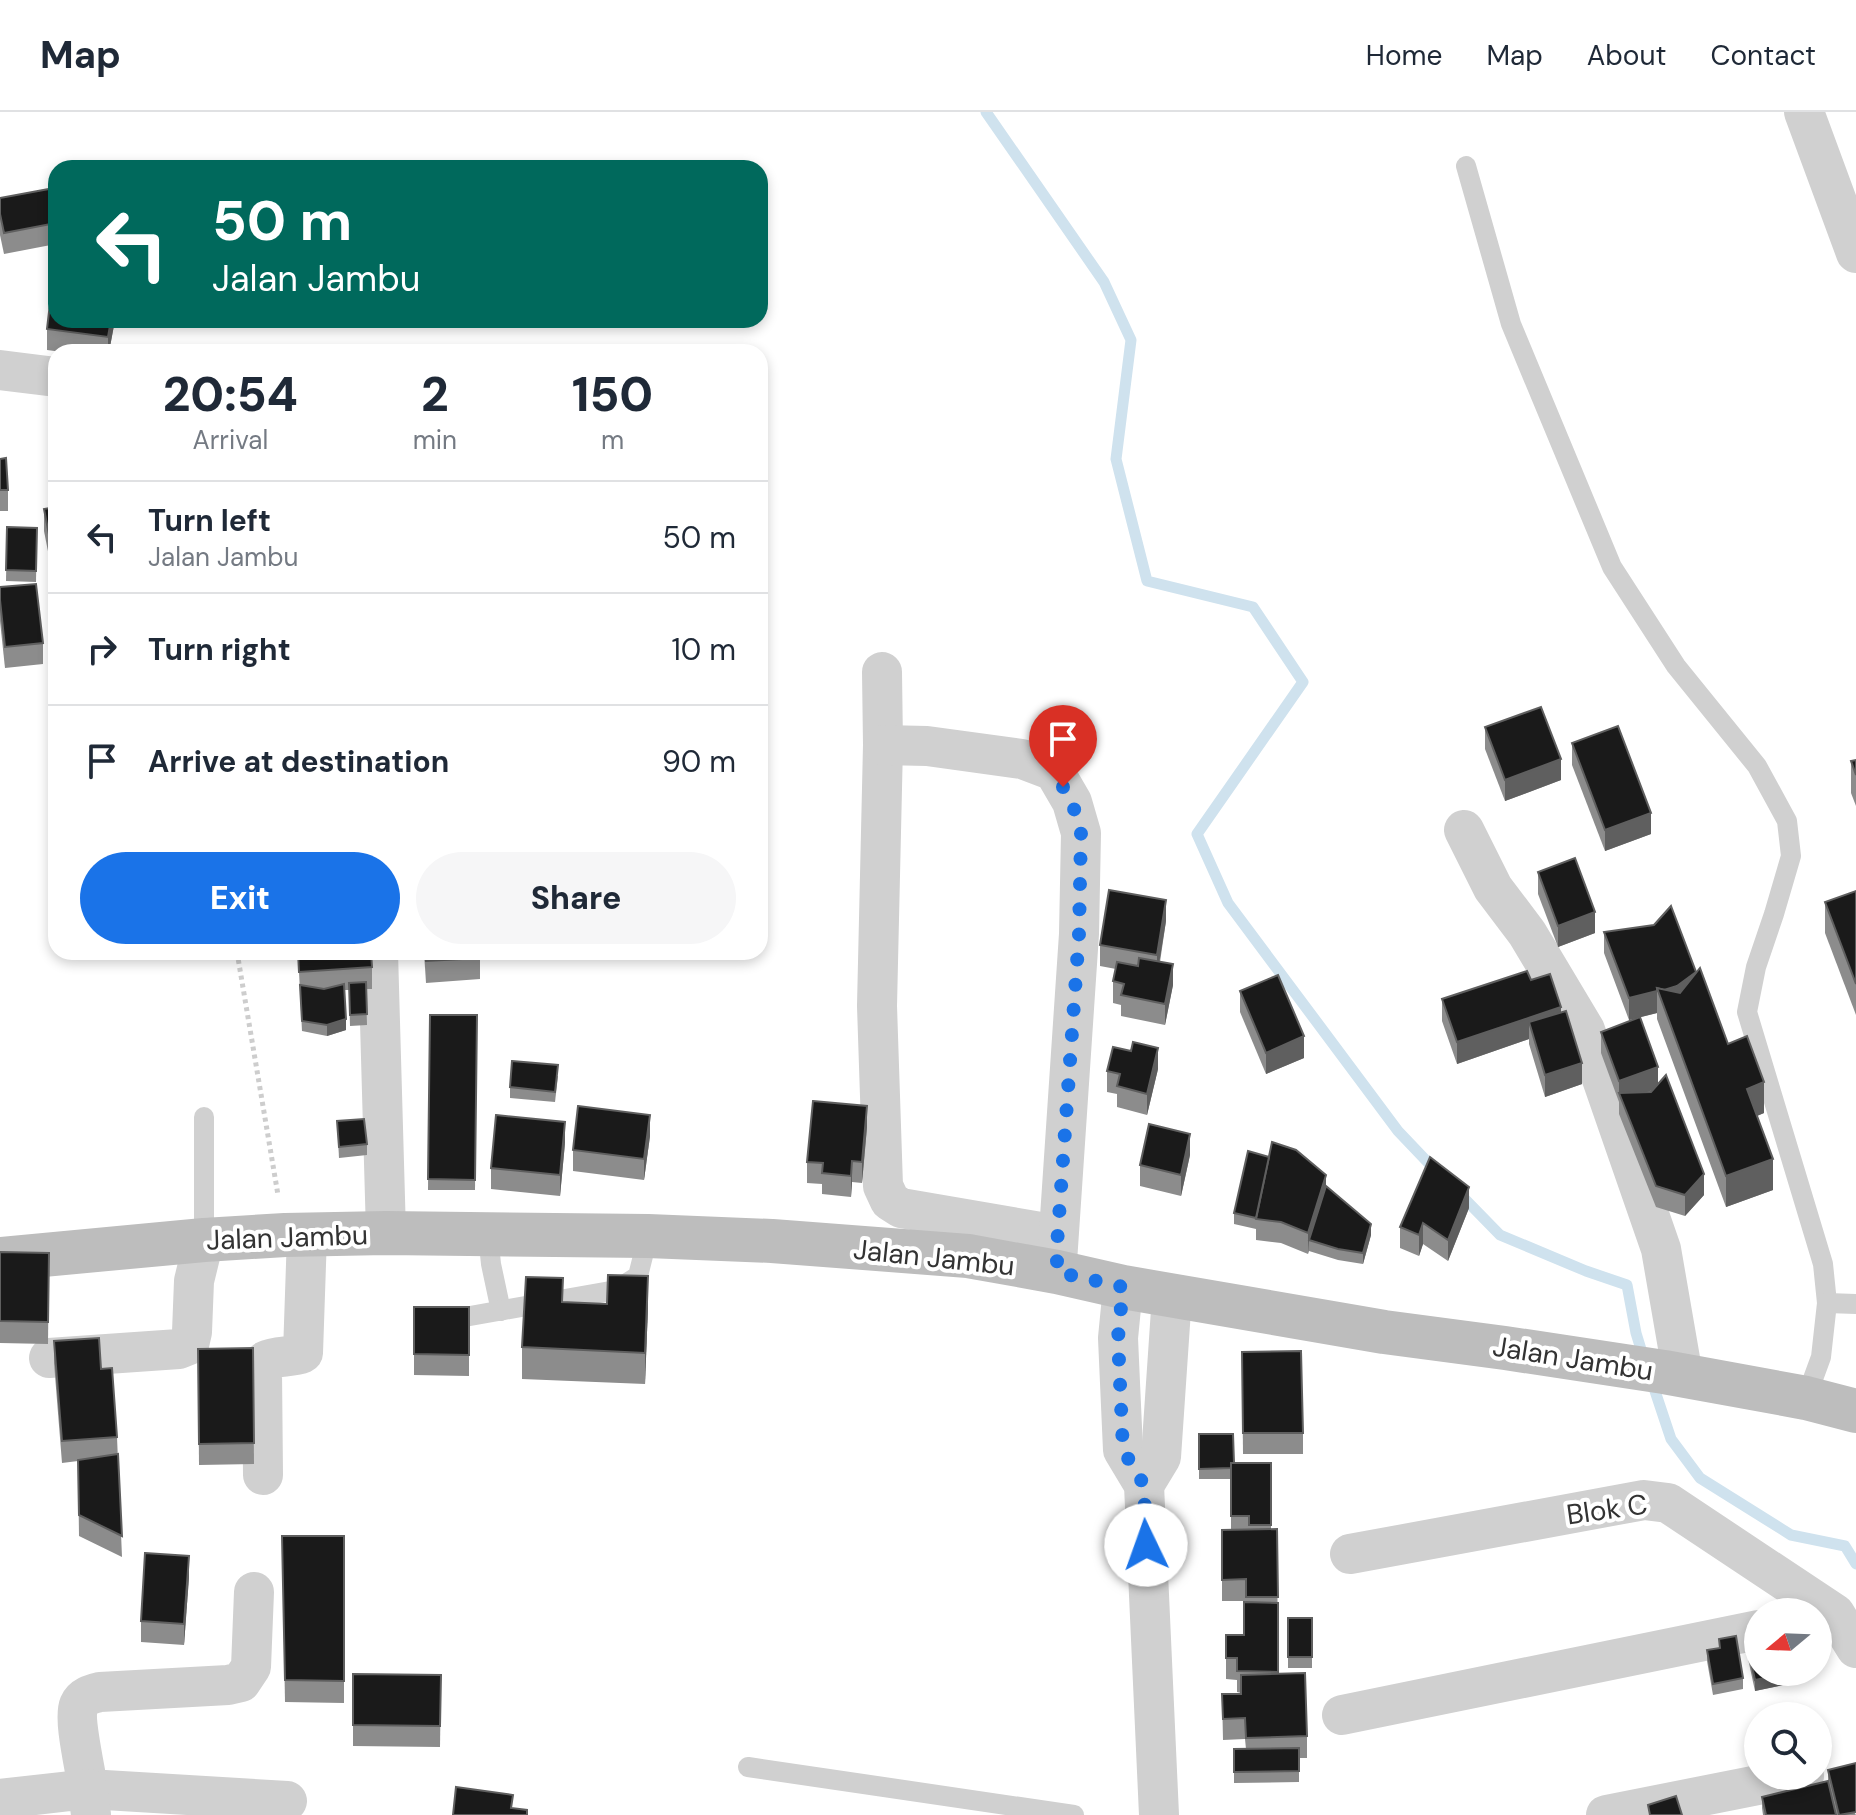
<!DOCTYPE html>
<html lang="en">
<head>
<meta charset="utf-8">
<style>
	:root { --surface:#fff; --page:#f6f6f7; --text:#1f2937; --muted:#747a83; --line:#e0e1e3; --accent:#1a73e8 }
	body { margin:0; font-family:"DM Sans",sans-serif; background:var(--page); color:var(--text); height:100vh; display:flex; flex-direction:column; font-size:30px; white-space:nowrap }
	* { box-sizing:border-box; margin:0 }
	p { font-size:26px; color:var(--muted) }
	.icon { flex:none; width:44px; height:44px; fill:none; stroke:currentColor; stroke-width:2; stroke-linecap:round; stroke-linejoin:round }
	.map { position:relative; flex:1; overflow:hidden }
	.panel { position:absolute; left:48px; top:232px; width:720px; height:616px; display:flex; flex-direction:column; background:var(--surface); border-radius:24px; box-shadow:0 4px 12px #0003 }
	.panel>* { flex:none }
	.banner { position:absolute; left:48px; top:48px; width:720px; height:168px; border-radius:24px; box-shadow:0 4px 12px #0003; background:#00695c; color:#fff; overflow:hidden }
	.needle { width:52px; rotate:251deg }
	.buttons { position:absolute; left:1744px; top:1486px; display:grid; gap:16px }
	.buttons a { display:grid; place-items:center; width:88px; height:88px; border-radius:50%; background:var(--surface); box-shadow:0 4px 12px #0003; font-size:40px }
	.pin { position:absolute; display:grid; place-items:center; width:68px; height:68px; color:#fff; margin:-82px -34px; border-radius:50% 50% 50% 0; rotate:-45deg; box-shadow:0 0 8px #0007 }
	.pin .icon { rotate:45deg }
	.me { position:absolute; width:88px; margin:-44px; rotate:357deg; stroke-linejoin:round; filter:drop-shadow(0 0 6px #0008) }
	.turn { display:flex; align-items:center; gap:28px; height:168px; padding:0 32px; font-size:36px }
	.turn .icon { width:104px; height:104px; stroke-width:2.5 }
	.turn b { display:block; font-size:56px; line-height:68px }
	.eta { display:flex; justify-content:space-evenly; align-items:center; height:136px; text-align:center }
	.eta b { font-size:48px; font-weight:800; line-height:56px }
	.action { display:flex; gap:16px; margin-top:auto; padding:16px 32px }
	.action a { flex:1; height:92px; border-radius:48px; background:var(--accent); color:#fff; font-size:32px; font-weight:800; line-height:92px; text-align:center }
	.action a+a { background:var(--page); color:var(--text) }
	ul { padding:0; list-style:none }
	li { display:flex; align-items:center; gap:24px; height:112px; padding:0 32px; border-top:2px solid var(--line) }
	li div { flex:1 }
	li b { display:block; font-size:30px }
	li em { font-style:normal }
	header { display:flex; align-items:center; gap:48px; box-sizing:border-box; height:112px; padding:0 40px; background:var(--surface); border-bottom:2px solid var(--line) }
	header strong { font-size:38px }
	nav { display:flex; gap:44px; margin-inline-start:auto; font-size:28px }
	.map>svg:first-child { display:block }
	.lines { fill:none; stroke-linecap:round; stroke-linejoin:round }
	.stream { stroke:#cfe2ee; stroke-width:11 }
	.path { stroke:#cdcdcd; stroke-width:5; stroke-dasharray:4 4; stroke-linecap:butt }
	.lane { stroke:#d0d0d0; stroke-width:20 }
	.street { stroke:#d0d0d0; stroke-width:40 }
	.secondary { stroke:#bdbdbd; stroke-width:44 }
	.wall { fill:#8c8c8c }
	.shaded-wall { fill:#5f5f5f }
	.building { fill:#1a1a1a; stroke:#5f5f5f; stroke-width:2 }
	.route { stroke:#1a73e8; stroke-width:14; stroke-dasharray:0 25.2 }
	.labels { text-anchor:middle; stroke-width:8; stroke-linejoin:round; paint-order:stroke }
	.street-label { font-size:28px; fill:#333; stroke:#fff }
</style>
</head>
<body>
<header>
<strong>Map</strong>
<nav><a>Home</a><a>Map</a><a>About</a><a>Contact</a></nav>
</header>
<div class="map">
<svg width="1856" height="1703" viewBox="0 0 1856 1703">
	<rect width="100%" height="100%" fill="#fff"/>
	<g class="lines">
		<g class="stream">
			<polyline points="986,0 1104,170 1131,228 1116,347 1147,469 1253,495 1303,570 1197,722 1228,791 1398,1019 1438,1061"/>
			<polyline points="1459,1081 1500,1123 1586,1159 1627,1173 1636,1221 1644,1247"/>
			<polyline points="1651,1267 1671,1327 1700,1366 1791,1423 1845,1434 1856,1452"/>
		</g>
		<polyline class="path" points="237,840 278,1083"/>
		<g class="lane">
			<polyline points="1466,54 1511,212 1612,455 1676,554 1757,654 1787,709 1791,744 1774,802 1756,855 1747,900 1823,1152 1827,1191 1821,1245 1806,1286"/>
			<polyline points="204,1005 204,1128"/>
			<polyline points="488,1123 491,1152 501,1199"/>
			<polyline points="1827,1191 1856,1192"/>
			<polyline points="442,1209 616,1178 638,1164 648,1124"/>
			<polyline points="748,1655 1074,1703"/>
		</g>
		<g class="street">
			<polyline points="1804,0 1856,141"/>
			<polyline points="0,258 56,265"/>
			<polyline points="882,560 883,633 877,894 883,1074 890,1089 901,1096 1058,1123"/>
			<polyline points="883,633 927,634 1022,647 1054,659 1072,690 1081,721 1079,822 1057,1150"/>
			<polyline points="1464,718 1493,776 1527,821 1585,918 1661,1137 1683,1264"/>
			<polyline points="378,840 386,1121"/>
			<polyline points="1123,1175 1118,1226 1123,1338 1144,1373 1159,1703"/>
			<polyline points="49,1246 179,1237 189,1233 192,1220 194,1169 204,1128"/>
			<path d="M263,1363L262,1259L265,1249C277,1243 291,1246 303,1241L307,1123"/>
			<polyline points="1144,1373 1161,1345 1172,1183"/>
			<polyline points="1350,1442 1644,1388 1668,1391 1835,1502 1856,1536"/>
			<path d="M254,1480L251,1555L241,1570L228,1573L100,1580C92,1582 83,1584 79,1593C73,1607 86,1660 88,1677L287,1689"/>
			<polyline points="1342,1603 1758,1518"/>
			<polyline points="0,1687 88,1677 91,1703"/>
			<polyline points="1606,1703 1804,1664"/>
		</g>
		<polyline class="secondary" points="0,1147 204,1128 285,1123 386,1121 648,1124 772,1129 968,1144 1057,1160 1123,1175 1384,1220 1505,1236 1664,1260 1806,1286 1856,1299"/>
	</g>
	<g class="wall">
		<polygon points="0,86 56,111 56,132 4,142 0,123"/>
		<polygon points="115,208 109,240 62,240 47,238 47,217"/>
		<polygon points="0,347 8,378 8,399 0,399"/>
		<polygon points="56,395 56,469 54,470 44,419 44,397"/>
		<polygon points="7,415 37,416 36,470 6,469"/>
		<polygon points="0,475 43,531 43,552 5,556 0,509"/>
		<polygon points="1485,615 1561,668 1505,689 1485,637"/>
		<polygon points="1572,631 1651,722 1605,739 1572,653"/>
		<polygon points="1856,648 1856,694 1851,681 1851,649"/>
		<polygon points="1538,760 1595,821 1558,835 1538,782"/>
		<polygon points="1856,779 1856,903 1825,821 1825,790"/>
		<polygon points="1166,809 1160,850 1173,873 1165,913 1121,904 1121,893 1113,891 1113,869 1116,857 1100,854 1100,833"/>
		<polygon points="1604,820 1696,860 1728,932 1764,1001 1757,1004 1773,1078 1726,1095 1657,907 1657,901 1629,908 1604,841"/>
		<polygon points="298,840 372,855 372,877 366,877 367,913 350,914 349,878 344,878 346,918 327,924 302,919"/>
		<polygon points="424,840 480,840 480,867 426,871"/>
		<polygon points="1531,868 1561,900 1582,972 1545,985 1529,932 1529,927 1457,952 1442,909 1442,887"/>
		<polygon points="1240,879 1304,946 1266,962 1240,900"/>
		<polygon points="430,903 477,903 475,1078 428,1078"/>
		<polygon points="1601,920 1658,972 1704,1083 1685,1104 1656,1095 1619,1002 1619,990 1601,941"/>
		<polygon points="1158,957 1147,1003 1117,995 1117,982 1107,980 1107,959"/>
		<polygon points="558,964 555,990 510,986 510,975"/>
		<polygon points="337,1009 367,1032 367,1043 339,1046"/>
		<polygon points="867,1015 862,1071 852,1070 851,1085 822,1082 822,1072 807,1071 807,1050"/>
		<polygon points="650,1024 644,1068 573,1059 573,1038"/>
		<polygon points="565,1031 560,1084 491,1077 491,1056"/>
		<polygon points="1190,1043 1181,1084 1140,1074 1140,1053"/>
		<polygon points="1326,1074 1371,1123 1363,1152 1338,1148 1309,1139 1308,1142 1281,1131 1256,1128 1256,1117 1234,1112 1234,1101"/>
		<polygon points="1469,1096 1448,1149 1423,1132 1419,1144 1400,1136 1400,1115"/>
		<polygon points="0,1140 49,1141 48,1232 0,1231"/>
		<polygon points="563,1190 648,1195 645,1272 522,1267 522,1235"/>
		<polygon points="414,1195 469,1195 469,1264 414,1263"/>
		<polygon points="54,1229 101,1257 117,1325 122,1445 79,1424 78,1349 62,1351 54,1251"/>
		<polygon points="253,1236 254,1352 199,1353 198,1237"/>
		<polygon points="1242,1240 1303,1321 1303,1342 1243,1342"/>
		<polygon points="1199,1322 1234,1351 1271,1351 1271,1417 1277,1417 1278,1562 1307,1624 1307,1646 1299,1646 1299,1670 1234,1671 1234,1637 1246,1637 1245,1627 1223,1628 1222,1582 1241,1582 1241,1581 1237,1580 1237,1568 1226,1567 1226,1523 1244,1523 1246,1489 1222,1489 1222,1418 1231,1418 1231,1367 1199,1367"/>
		<polygon points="282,1424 344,1424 344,1591 285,1590"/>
		<polygon points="189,1465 184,1533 141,1530 141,1509"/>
		<rect x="1288" y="1506" width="24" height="50"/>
		<polygon points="1719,1527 1743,1566 1743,1577 1713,1583 1707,1549 1707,1538 1719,1537"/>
		<polygon points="1747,1531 1788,1572 1755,1579 1747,1542"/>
		<polygon points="353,1562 441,1563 440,1635 353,1634"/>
		<polygon points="1828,1658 1856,1703 1763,1703 1762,1696 1762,1685 1828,1669"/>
	</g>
	<g class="shaded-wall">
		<polygon points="111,208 115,208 109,240 108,240 108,225"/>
		<polygon points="1561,647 1561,668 1505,689 1505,668"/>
		<polygon points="1651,701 1651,722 1605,739 1605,718"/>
		<polygon points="1166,788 1166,809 1157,864 1157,843"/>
		<polygon points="1595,800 1595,821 1558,835 1558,814"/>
		<polygon points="1173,852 1173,873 1165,913 1165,892"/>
		<polygon points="1696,861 1677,896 1658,879"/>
		<polygon points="1657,879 1657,901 1629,908 1629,886"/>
		<polygon points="1561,895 1561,916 1529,910 1529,927 1457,952 1457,930"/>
		<polygon points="346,907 346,918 327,924 327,913"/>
		<polygon points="1304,924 1304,946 1266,962 1266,941"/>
		<polygon points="1158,936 1158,957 1147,1003 1147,982"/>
		<polygon points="1582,951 1582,972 1545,985 1545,963"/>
		<polygon points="1658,955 1658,976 1622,989 1619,981 1619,990 1619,969"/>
		<polygon points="1764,970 1764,1001 1747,1008 1747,977"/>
		<polygon points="867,994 867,1015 862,1071 862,1050"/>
		<polygon points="650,1003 650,1024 644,1068 644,1047"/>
		<polygon points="565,1010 565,1031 560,1084 560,1063"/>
		<polygon points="1190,1022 1190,1043 1181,1084 1181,1063"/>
		<polygon points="1773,1047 1773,1078 1726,1095 1726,1064"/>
		<polygon points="852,1049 852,1070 851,1085 851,1064"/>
		<polygon points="1704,1062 1704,1083 1685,1104 1685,1083"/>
		<polygon points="1326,1063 1326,1085 1309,1128 1308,1142 1308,1121"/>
		<polygon points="1469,1075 1469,1096 1448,1149 1448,1128"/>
		<polygon points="1423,1111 1423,1132 1419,1144 1419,1123"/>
		<polygon points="1371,1112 1371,1123 1363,1152 1363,1141"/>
		<polygon points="648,1164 648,1195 645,1272 645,1241"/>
		<polygon points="189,1444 189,1465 184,1533 184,1512"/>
		<polygon points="1788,1561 1788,1572 1755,1579 1755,1568"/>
	</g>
	<g class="building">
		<polygon points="49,77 56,111 4,121 0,102 0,86"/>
		<polygon points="51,183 56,184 56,208 111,208 108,225 47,217"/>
		<polygon points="6,346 8,378 0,378 0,347"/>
		<polygon points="56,395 56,448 54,448 44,397"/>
		<polygon points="7,415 37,416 36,459 6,458"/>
		<polygon points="36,472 43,531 5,535 0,488 0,475"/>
		<polygon points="1541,595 1561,647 1505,668 1485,615"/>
		<polygon points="1618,614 1651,701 1605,718 1572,631"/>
		<polygon points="1856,648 1856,663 1851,649"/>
		<polygon points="1575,746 1595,800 1558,814 1538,760"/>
		<polygon points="1109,778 1166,788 1157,843 1100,833"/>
		<polygon points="1856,779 1856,872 1825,790"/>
		<polygon points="1671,794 1696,860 1677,874 1664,878 1657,876 1657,879 1629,886 1604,820 1654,813"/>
		<polygon points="298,840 371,840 372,855 299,860"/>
		<polygon points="425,840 480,840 480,846 426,849"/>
		<polygon points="1139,846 1173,852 1165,892 1121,883 1124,872 1113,869 1117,850 1138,854"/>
		<polygon points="1700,856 1728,932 1747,924 1764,970 1747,977 1773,1047 1726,1064 1657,876 1680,881"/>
		<polygon points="1527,859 1531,868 1550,862 1561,895 1457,930 1442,887"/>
		<polygon points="1278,863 1304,924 1266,941 1240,879"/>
		<polygon points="366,870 367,902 350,903 349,871"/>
		<polygon points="344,872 346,907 327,913 302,909 300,873 324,877"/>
		<polygon points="1566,899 1582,951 1545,963 1529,910"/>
		<polygon points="430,903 477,903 475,1068 428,1067"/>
		<polygon points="1640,905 1658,955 1619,969 1601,920"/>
		<polygon points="1133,930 1158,936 1147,982 1117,974 1120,962 1107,959 1113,935 1131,939"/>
		<polygon points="512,949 558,953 555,980 510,975"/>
		<polygon points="1666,963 1704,1062 1685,1083 1656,1074 1619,981 1651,980"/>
		<polygon points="813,989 867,994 862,1050 852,1049 851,1064 822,1061 823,1051 807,1050"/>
		<polygon points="578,994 650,1003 644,1047 573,1038"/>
		<polygon points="496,1003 565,1010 560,1063 491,1056"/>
		<polygon points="364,1007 367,1032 339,1035 337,1009"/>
		<polygon points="1149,1012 1190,1022 1181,1063 1140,1053"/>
		<polygon points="1272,1030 1296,1038 1326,1063 1308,1121 1281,1110 1256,1107"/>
		<polygon points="1248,1039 1269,1045 1256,1106 1234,1101"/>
		<polygon points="1430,1045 1469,1075 1448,1128 1423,1111 1419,1123 1400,1115"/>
		<polygon points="1326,1074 1371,1112 1363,1141 1338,1137 1309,1128"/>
		<polygon points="0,1140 49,1141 48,1210 0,1209"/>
		<polygon points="608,1163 648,1164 645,1241 522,1235 526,1165 563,1166 562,1190 607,1192"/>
		<polygon points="414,1195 469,1195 469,1243 414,1242"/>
		<polygon points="99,1226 101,1257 112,1256 117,1325 62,1329 54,1229"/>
		<polygon points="253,1236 254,1331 199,1332 198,1237"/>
		<polygon points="1301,1239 1303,1321 1243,1321 1242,1240"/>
		<polygon points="1199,1322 1233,1322 1234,1351 1231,1351 1231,1356 1199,1357"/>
		<polygon points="118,1342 122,1424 79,1403 78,1348"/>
		<polygon points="1231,1351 1271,1351 1271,1413 1249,1413 1249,1404 1231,1404"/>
		<polygon points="1277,1417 1278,1485 1246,1485 1246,1467 1222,1468 1222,1418"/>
		<polygon points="282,1424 344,1424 344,1569 285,1568"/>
		<polygon points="145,1441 189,1444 184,1512 141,1509"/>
		<polygon points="1244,1490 1278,1491 1278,1560 1237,1559 1237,1546 1226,1546 1226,1523 1244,1523"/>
		<rect x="1288" y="1506" width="24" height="39"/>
		<polygon points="1736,1524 1743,1566 1713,1572 1707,1538 1720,1536 1719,1527"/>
		<polygon points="1758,1529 1758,1560 1788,1560 1788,1561 1755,1568 1747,1531"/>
		<polygon points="1305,1561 1307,1624 1246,1626 1245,1606 1223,1607 1222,1582 1241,1582 1241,1563"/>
		<polygon points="353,1562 441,1563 440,1614 353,1613"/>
		<polygon points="1299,1636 1299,1659 1234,1660 1234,1637"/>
		<polygon points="1856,1651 1856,1700 1839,1703 1828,1658"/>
		<polygon points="1828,1669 1836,1703 1766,1703 1762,1685"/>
		<polygon points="456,1675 513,1683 511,1696 527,1698 527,1703 453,1703"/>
		<polygon points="1676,1684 1682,1703 1650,1703 1648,1693"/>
	</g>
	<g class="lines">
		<polyline class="route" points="1063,675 1072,690 1081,721 1079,822 1057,1133 1057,1160 1123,1175 1118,1226 1123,1338 1144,1373 1146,1433"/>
	</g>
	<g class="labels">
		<g class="street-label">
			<text transform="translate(287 1125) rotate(-2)" y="10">Jalan Jambu</text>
			<text transform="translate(934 1145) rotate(6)" y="10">Jalan Jambu</text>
			<text transform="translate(1573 1246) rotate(9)" y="10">Jalan Jambu</text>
			<text transform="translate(1607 1397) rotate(-8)" y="10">Blok C</text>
		</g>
	</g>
</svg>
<div class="buttons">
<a><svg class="needle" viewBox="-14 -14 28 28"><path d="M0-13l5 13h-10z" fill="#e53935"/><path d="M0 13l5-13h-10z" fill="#747a83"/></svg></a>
<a><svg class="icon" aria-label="search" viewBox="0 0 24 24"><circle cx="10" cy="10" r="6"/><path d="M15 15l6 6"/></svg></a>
</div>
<div class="pin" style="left:1063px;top:675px;background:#d93025"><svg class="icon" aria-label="arrive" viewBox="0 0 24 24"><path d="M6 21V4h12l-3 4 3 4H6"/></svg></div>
<svg class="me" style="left:1146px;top:1433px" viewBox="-20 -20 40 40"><circle r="19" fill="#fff"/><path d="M0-13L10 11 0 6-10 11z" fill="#1a73e8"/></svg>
<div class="banner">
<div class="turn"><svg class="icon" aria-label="left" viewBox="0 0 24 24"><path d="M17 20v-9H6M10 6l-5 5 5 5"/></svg><div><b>50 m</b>Jalan Jambu</div></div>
</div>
<section class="panel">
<div class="eta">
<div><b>20:54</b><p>Arrival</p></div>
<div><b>2</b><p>min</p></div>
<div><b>150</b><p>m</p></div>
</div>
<ul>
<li><svg class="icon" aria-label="left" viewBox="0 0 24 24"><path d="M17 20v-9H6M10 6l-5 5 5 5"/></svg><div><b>Turn left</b><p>Jalan Jambu</p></div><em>50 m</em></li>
<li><svg class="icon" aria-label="right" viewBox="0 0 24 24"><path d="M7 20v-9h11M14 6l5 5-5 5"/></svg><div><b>Turn right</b></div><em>10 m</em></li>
<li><svg class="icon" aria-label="arrive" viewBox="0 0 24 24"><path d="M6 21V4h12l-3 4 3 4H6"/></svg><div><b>Arrive at destination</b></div><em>90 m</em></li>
</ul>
<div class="action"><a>Exit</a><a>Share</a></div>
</section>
</div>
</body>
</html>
